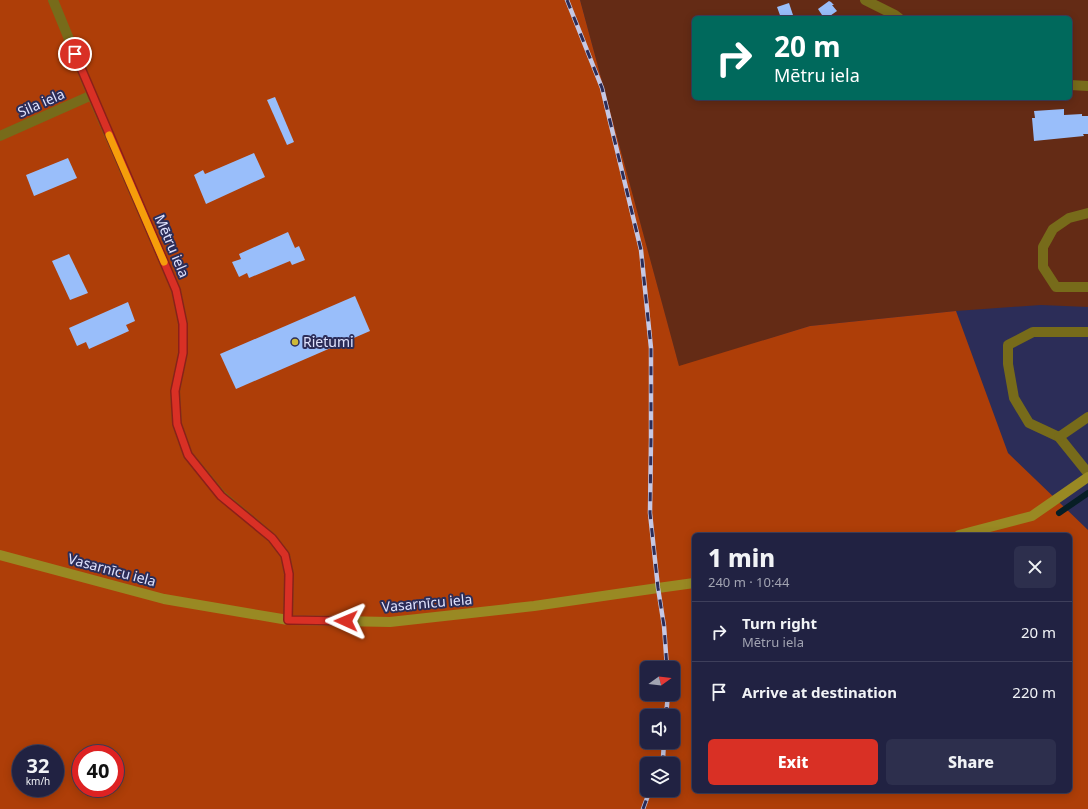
<!DOCTYPE html>
<html lang="en">
<head>
<meta charset="utf-8">
<style>
	:root { --surface:#212242; --page:#2d2f4d; --text:#f1f3f6; --muted:#a2a4b2; --line:#3e3f5b; --accent:#d93025 }
	body { margin:0; font-family:"Noto Sans",sans-serif; background:var(--page); color:var(--text); height:100vh; display:flex; flex-direction:column; font-size:15px; white-space:nowrap }
	* { box-sizing:border-box; margin:0 }
	p { font-size:13px; color:var(--muted) }
	.icon { flex:none; width:22px; height:22px; fill:none; stroke:currentColor; stroke-width:2; stroke-linecap:round; stroke-linejoin:round }
	.map { position:relative; flex:1; overflow:hidden }
	.details { position:absolute; left:692px; top:533px; width:380px; height:260px; display:flex; flex-direction:column; background:var(--surface); border-radius:6px; box-shadow:0 2px 10px #0003,0 0 0 1px var(--line) }
	.details>* { flex:none }
	.guide { position:absolute; left:692px; top:16px; width:380px; height:84px; border-radius:6px; box-shadow:0 2px 10px #0003,0 0 0 1px var(--line); background:#00695c; color:#fff; overflow:hidden }
	.needle { width:26px; rotate:75deg }
	.controls { position:absolute; left:640px; top:661px; display:grid; gap:8px }
	.controls a { display:grid; place-items:center; width:40px; height:40px; border-radius:6px; background:var(--surface); box-shadow:0 2px 10px #0003,0 0 0 1px var(--line); font-size:20px }
	.speed { position:absolute; left:12px; top:745px; display:flex; gap:8px; font-size:20px; font-weight:700; text-align:center }
	.speed>* { display:grid; place-content:center; width:52px; height:52px; border-radius:50%; background:var(--surface); box-shadow:0 2px 10px #0003,0 0 0 1px var(--line); line-height:1 }
	.speed small { font-size:10px; font-weight:400 }
	.speed .limit { border:6px solid #d22; background:#fff; color:#111 }
	.pin { position:absolute; display:grid; place-items:center; width:34px; height:34px; color:#fff; margin:-17px; border:2px solid #fff; border-radius:50%; box-shadow:0 1px 4px #0007 }
	.me { position:absolute; width:44px; margin:-22px; rotate:271deg; stroke-linejoin:round; filter:drop-shadow(0 0 3px #0008) }
	.turn { display:flex; align-items:center; gap:14px; height:84px; padding:0 16px; font-size:18px }
	.turn .icon { width:52px; height:52px; stroke-width:2.5 }
	.turn b { display:block; font-size:28px; line-height:34px }
	.round { display:grid; place-items:center; flex:none; width:42px; height:42px; border-radius:6px; background:var(--page) }
	.overview { display:flex; align-items:center; justify-content:space-between; height:68px; padding:0 16px }
	h1 { font-size:24px; font-weight:800; line-height:30px }
	.primary-button { display:flex; gap:8px; margin-top:auto; padding:8px 16px }
	.primary-button a { flex:1; height:46px; border-radius:6px; background:var(--accent); color:#fff; font-size:16px; font-weight:800; line-height:46px; text-align:center }
	.primary-button a+a { background:var(--page); color:var(--text) }
	ul { padding:0; list-style:none }
	li { display:flex; align-items:center; gap:12px; height:60px; padding:0 16px; border-top:1px solid var(--line) }
	li div { flex:1 }
	li b { display:block; font-size:15px }
	li em { font-style:normal }
	.map>svg:first-child { display:block }
	.green { fill:#642b15; fill-rule:evenodd }
	.forest { fill:#ae3e08; fill-rule:evenodd }
	.lines { fill:none; stroke-linecap:round; stroke-linejoin:round }
	.stream { stroke:#071e25; stroke-width:6 }
	.building { fill:#99befa }
	.lane { stroke:#776b1a; stroke-width:10 }
	.street { stroke:#776b1a; stroke-width:10 }
	.secondary { stroke:#998923; stroke-width:10 }
	.rail-casing { stroke:#c5c8e5; stroke-width:4.5 }
	.rail { stroke:#2c2d58; stroke-width:3; stroke-dasharray:9; stroke-linecap:butt }
	.route-casing { stroke:#8d1f18; stroke-width:10 }
	.route { stroke:#d93025; stroke-width:7 }
	.slow { stroke:#f59e0b; stroke-width:7 }
	.poi-dot { fill:#cdb938; stroke:#2c2d58; stroke-width:1.5 }
	.labels { text-anchor:middle; stroke-width:4; stroke-linejoin:round; paint-order:stroke }
	.street-label { font-size:14px; fill:#dfe2fd; stroke:#2c2d58 }
	.poi-label { font-size:14px; fill:#dfe2fd; stroke:#2c2d58; text-anchor:start }
</style>
</head>
<body>
<div class="map">
<svg width="1088" height="809" viewBox="0 0 1088 809">
	<rect width="100%" height="100%" fill="#2c2d58"/>
	<path class="green" d="M580,0H1088V307L1041,305L956,311L810,326L679,367ZM694,18H1070V98H694Z"/>
	<path class="forest" d="M0,0H580L679,366L810,326L956,311L1008,453L1088,530V809H0ZM694,535H1070V791H694ZM647,668H673V694H647ZM647,716H673V742H647ZM21,754H55V788H21ZM81,754H115V788H81ZM647,764H673V790H647Z"/>
	<g class="lines">
		<polyline class="stream" points="1059,513 1088,493"/>
	</g>
	<g class="building">
		<polygon points="829,1 831,2 834,5 832,5 837,11 827,18 824,18 818,9"/>
		<polygon points="789,3 793,15 792,16 793,18 781,18 777,7"/>
		<polygon points="275,97 294,142 287,145 267,100"/>
		<polygon points="1064,109 1064,115 1082,114 1082,116 1088,116 1088,134 1083,134 1084,136 1034,141 1032,118 1035,118 1034,111"/>
		<polygon points="254,153 265,177 206,204 194,175 203,170 205,174"/>
		<polygon points="68,158 77,178 34,196 26,175"/>
		<polygon points="288,232 295,248 299,246 305,260 292,265 290,261 249,278 247,273 239,277 232,262 241,259 239,254"/>
		<polygon points="69,254 88,293 70,300 52,261"/>
		<polygon points="355,296 370,331 236,389 220,354"/>
		<polygon points="128,302 135,321 126,325 129,331 89,349 86,342 77,346 69,328"/>
	</g>
	<g class="lines">
		<g class="lane">
			<polyline points="865,0 895,15 899,18"/>
			<polyline points="1070,85 1088,86"/>
			<polyline points="1088,213 1069,218 1053,229 1043,247 1043,267 1056,287 1088,287"/>
			<polyline points="1088,332 1033,332 1008,345 1008,364 1014,398 1029,423 1059,437 1088,473"/>
			<polyline points="1059,437 1088,417"/>
		</g>
		<g class="street">
			<polyline points="53,0 92,95 176,290 183,324 183,353 175,391 177,424 188,455 221,495 272,538 285,555 289,574 288,620"/>
			<polyline points="0,136 92,95"/>
		</g>
		<g class="secondary">
			<polyline points="959,535 1032,516 1088,477"/>
			<polyline points="0,555 164,599 288,620 390,622 534,606 658,588 694,583"/>
		</g>
		<g class="rail-casing">
			<g id="rail">
				<polyline points="567,0 602,88 641,250 651,348 651,440 650,513 658,588 664,626 667,668"/>
				<polyline points="666,716 668,694"/>
				<polyline points="661,764 663,758 664,742"/>
				<polyline points="643,809 650,790"/>
			</g>
		</g>
		<use href="#rail" class="rail"/>
	</g>
	<g class="lines">
		<g class="route-casing">
			<polyline id="route" points="75,54 176,290 183,324 183,353 175,391 177,424 188,455 221,496 272,538 285,555 289,574 288,620 346,621"/>
		</g>
		<use href="#route" class="route"/>
		<polyline class="slow" points="109,135 164,262"/>
	</g>
	<circle class="poi-dot" cx="295" cy="342" r="4"/>
	<g class="labels">
		<g class="street-label">
			<text transform="translate(41 103) rotate(-24)" y="5">Sila iela</text>
			<text transform="translate(172 246) rotate(67)" y="5">Mētru iela</text>
			<text transform="translate(112 570) rotate(15)" y="5">Vasarnīcu iela</text>
			<text transform="translate(427 603) rotate(-5)" y="5">Vasarnīcu iela</text>
		</g>
		<g class="poi-label">
			<text x="303" y="347">Rietumi</text>
		</g>
	</g>
</svg>
<div class="controls">
<a><svg class="needle" viewBox="-14 -14 28 28"><path d="M0-13l5 13h-10z" fill="#e53935"/><path d="M0 13l5-13h-10z" fill="#a2a4b2"/></svg></a>
<a><svg class="icon" aria-label="sound" viewBox="0 0 24 24"><path d="M4 9h4l5-4v14l-5-4H4zM17 9q2 3 0 6"/></svg></a>
<a><svg class="icon" aria-label="layers" viewBox="0 0 24 24"><path d="M12 4l9 5-9 5-9-5zM3 14l9 5 9-5"/></svg></a>
</div>
<div class="speed"><div>32<small>km/h</small></div><div class="limit">40</div></div>
<div class="pin" style="left:75px;top:54px;background:#d93025"><svg class="icon" aria-label="arrive" viewBox="0 0 24 24"><path d="M6 21V4h12l-3 4 3 4H6"/></svg></div>
<svg class="me" style="left:346px;top:621px" viewBox="-20 -20 40 40"><path d="M0-17L14 15 0 8-14 15z" fill="#d93025" stroke="#fff" stroke-width="4"/></svg>
<div class="guide">
<div class="turn"><svg class="icon" aria-label="right" viewBox="0 0 24 24"><path d="M7 20v-9h11M14 6l5 5-5 5"/></svg><div><b>20 m</b>Mētru iela</div></div>
</div>
<section class="details">
<div class="overview"><div><h1>1 min</h1><p>240 m · 10:44</p></div><a class="round"><svg class="icon" aria-label="close" viewBox="0 0 24 24"><path d="M6 6l12 12M18 6L6 18"/></svg></a></div>
<ul>
<li><svg class="icon" aria-label="right" viewBox="0 0 24 24"><path d="M7 20v-9h11M14 6l5 5-5 5"/></svg><div><b>Turn right</b><p>Mētru iela</p></div><em>20 m</em></li>
<li><svg class="icon" aria-label="arrive" viewBox="0 0 24 24"><path d="M6 21V4h12l-3 4 3 4H6"/></svg><div><b>Arrive at destination</b></div><em>220 m</em></li>
</ul>
<div class="primary-button"><a>Exit</a><a>Share</a></div>
</section>
</div>
</body>
</html>
